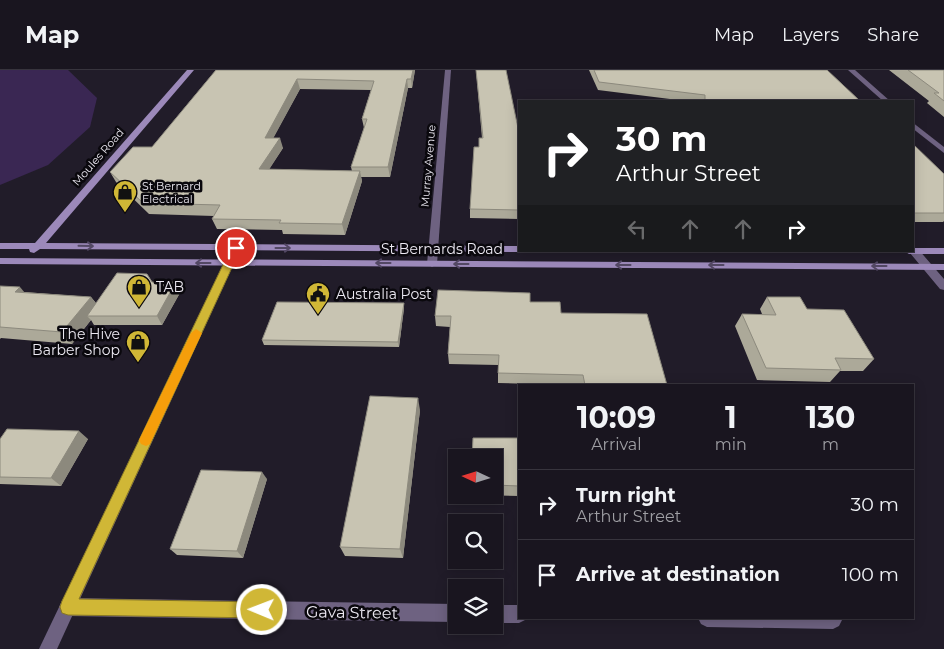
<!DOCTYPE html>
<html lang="en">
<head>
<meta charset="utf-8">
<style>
	:root { --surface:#19151f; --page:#221e28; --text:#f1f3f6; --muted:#9f9fa4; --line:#37343d }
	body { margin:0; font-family:Montserrat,sans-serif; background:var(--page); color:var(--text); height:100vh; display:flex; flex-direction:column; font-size:19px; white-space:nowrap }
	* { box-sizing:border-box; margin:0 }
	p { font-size:16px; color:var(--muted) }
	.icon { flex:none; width:28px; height:28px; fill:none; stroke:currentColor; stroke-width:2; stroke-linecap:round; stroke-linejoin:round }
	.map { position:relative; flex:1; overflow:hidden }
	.details { position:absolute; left:518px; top:314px; width:396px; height:235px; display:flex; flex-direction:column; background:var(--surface); border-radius:0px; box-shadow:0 2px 12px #0003,0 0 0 1px var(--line) }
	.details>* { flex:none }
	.guide { position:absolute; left:518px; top:30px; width:396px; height:152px; border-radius:0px; box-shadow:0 2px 12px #0003,0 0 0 1px var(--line); background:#202124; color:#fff; overflow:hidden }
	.needle { width:32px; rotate:274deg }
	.buttons { position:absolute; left:448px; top:379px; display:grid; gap:10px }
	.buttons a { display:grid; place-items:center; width:55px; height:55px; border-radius:0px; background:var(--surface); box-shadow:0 2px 12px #0003,0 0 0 1px var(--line); font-size:25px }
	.pin { position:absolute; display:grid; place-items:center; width:42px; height:42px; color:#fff; margin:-21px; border:2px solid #fff; border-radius:50%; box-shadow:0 1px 5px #0007 }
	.me { position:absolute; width:55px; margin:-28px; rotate:271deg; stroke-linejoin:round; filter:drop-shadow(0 0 4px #0008) }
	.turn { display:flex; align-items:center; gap:18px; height:105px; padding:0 15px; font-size:22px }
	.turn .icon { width:65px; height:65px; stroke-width:2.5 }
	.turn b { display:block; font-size:35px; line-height:42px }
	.lanes { display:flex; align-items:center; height:48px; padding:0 15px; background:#0003; justify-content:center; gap:25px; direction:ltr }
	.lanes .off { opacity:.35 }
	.eta { display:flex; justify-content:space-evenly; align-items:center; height:85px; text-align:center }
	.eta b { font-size:30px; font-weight:700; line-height:35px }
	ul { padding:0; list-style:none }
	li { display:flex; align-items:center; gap:15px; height:70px; padding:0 15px; border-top:1px solid var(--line) }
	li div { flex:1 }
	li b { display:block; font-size:19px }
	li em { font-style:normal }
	header { display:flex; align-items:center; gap:30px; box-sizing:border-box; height:70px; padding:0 25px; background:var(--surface); border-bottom:1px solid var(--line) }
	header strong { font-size:24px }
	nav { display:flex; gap:28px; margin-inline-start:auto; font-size:18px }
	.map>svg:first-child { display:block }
	.green { fill:#3a2753 }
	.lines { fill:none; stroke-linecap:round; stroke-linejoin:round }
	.minor { fill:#6e6281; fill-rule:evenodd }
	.tertiary { fill:#6e6281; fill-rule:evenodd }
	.secondary { fill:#9c89ba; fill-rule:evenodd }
	.wall { fill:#aca999; fill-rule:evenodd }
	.shaded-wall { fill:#8c897d }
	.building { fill:#c8c4b2; stroke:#8c897d }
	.oneway { stroke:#534864 }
	.route { fill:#d0b736; stroke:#877723 }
	.slow { fill:#f59e0b }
	.labels { text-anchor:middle; stroke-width:5; stroke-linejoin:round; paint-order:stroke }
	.far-street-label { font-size:11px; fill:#ece9f2; stroke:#0a080d }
	.far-poi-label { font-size:11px; fill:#ece9f2; stroke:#0a080d; text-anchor:start }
	.street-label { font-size:14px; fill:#ece9f2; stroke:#0a080d }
	.poi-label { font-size:14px; fill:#ece9f2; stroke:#0a080d; text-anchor:start }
	.near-street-label { font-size:16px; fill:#ece9f2; stroke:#0a080d }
</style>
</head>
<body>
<header>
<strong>Map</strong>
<nav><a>Map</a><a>Layers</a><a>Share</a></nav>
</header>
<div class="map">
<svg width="944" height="579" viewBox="0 0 944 579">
	<rect width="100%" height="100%" fill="#211c29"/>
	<polygon class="green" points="0,0 68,0 97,28 90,57 48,95 0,115"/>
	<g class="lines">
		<g class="minor">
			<polygon points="445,0 451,0 437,194 432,197 427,194"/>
			<polygon points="848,0 855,0 890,31 883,31"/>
			<polygon points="912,52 944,77 944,83 912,58"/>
			<polygon points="912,178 918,179 944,209 944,220 940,219 910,183 909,181 912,181"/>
			<polygon points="68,528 456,534 456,552 68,546 62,543 59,537 62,531"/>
			<polygon points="494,535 519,535 519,548 526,548 525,550 519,553 494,553"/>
			<polygon points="698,548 841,548 842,550 839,556 833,559 707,557 701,554"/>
		</g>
		<polygon class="tertiary" points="236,175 241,178 57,579 39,579 231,178"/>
		<g class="secondary">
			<polygon points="187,0 194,0 46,173 519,176 519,181 523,181 519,182 40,179 34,183 30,182 29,179 0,179 0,173 35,173"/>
			<polygon points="912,178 944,178 944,184 909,184 904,181 912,181"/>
			<polygon points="0,188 944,194 944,200 0,194"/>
		</g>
	</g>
	<g class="wall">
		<path d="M216,0H415L412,18H408L390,107H361L362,111L345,165L283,164L282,160L217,159L212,149L214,146L149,144L116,112L110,102L152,77ZM300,19L371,20L362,49L364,58L351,97L352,101L269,99L283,78L273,68Z"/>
		<polygon points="476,0 519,63 519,149 470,148 470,139 479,77 482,68"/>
		<polygon points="589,0 827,0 860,31 686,31 598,20"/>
		<polygon points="889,0 944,0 944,47 927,33 929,31"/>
		<polygon points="912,75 944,104 944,151 943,152 912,152"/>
		<polygon points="152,212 176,212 181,221 162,255 94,255 91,250 72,274 1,268 0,269 0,216 24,222 91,227 96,233"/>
		<polygon points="767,227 807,239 874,289 863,301 840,301 830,312 757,310 735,256 742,244 762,244 760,239"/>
		<polygon points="530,232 561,243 667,315 567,315 498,313 498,295 449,294 448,284 450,257 436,256 435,246"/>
		<polygon points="404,233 404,238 399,277 264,275 262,270"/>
		<polygon points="420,340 403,488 345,486 340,477"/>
		<polygon points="519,368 519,426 471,425 494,425 494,388"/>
		<polygon points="0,369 88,369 61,416 0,414"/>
		<polygon points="267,409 243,488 177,485 170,479"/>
	</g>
	<g class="shaded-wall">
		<polygon points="413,0 415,0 412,18 411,9"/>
		<polygon points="297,9 300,19 268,78 265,68"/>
		<polygon points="407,9 408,18 390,107 388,97"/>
		<polygon points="280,68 283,78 263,109 259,99"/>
		<polygon points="360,101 362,111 345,165 342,154"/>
		<polygon points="176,212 181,221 162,255 157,246"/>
		<polygon points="20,217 30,229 15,222"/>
		<polygon points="91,227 100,239 87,246 91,250 72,274 62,262"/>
		<polygon points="404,233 404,238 399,277 398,272"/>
		<polygon points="418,328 420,340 403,488 400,479"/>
		<polygon points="79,361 88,369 61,416 51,408"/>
		<polygon points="262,402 267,409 243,488 237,481"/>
	</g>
	<g class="building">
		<polygon points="216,0 413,0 411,9 407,9 388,97 351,97 367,49 362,49 374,11 297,9 265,68 280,68 259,99 360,101 342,154 279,153 281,150 212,149 220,135 143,133 110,102 133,77 152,77"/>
		<polygon points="476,0 506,0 519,63 519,140 470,139 474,77 479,77 479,68 483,68"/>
		<polygon points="594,0 827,0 860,31 705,31 705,25 599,12"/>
		<polygon points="908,0 944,0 944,31 934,23 939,23"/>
		<polygon points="912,75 914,75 944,104 944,143 912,143"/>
		<polygon points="117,203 147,204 152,212 176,212 157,246 87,246"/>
		<polygon points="0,216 20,217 15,222 91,227 62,262 0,257"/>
		<polygon points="438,220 530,223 530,232 560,232 561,243 647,244 667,315 585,315 583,305 498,303 499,285 448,284 451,246 435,246"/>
		<polygon points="767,227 800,227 807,239 844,240 874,289 835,288 841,300 766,298 742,244 776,245"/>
		<polygon points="277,232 404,233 398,272 262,270"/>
		<polygon points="370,326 418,328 400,479 340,477"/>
		<polygon points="7,359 79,361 51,408 0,407 0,369"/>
		<polygon points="473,368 519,368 519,416 494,415 494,388 472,388"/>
		<polygon points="201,400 262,402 237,481 170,479"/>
	</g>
	<defs><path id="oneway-shaft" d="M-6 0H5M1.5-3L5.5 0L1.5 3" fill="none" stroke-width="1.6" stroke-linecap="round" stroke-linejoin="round" transform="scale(1.25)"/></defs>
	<g class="oneway">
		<use href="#oneway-shaft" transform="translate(86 176) rotate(1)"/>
		<use href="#oneway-shaft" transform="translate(283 178)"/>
		<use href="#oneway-shaft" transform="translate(203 193) rotate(-180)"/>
		<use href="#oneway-shaft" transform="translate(383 193) rotate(180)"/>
		<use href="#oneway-shaft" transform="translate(461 194) rotate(-180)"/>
		<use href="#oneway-shaft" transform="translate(623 195) rotate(-180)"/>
		<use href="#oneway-shaft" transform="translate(716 195) rotate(-180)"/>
		<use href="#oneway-shaft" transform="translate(879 196) rotate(-180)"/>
	</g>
	<polygon class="route" points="236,175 241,178 79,529 262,532 268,534 270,540 268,546 262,548 68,545 62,543 60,537 62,531 231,178"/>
	<polygon class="slow" points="196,259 202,263 150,374 146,376 141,374 139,370 141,366 191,263"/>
	<defs>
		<g id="shop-pin" transform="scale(1.25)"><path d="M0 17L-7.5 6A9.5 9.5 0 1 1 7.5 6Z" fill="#d0b736" stroke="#0a080d"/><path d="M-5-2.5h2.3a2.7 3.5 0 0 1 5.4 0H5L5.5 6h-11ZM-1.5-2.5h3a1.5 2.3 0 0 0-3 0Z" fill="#111"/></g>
		<g id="civic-pin" transform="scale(1.25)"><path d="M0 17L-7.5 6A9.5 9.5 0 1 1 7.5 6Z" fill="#d0b736" stroke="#0a080d"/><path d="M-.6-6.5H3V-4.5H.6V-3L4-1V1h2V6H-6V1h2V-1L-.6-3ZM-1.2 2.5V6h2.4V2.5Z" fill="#111"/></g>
	</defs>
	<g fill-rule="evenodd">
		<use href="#shop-pin" x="125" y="122"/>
		<use href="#shop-pin" x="139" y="217"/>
		<use href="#civic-pin" x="318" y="224"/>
		<use href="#shop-pin" x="138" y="272"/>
	</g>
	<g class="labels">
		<g class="far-street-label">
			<text transform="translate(98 87) rotate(-49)" y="4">Moules Road</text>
			<text transform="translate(428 96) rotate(-85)" y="4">Murray Avenue</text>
		</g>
		<g class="far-poi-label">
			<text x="142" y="120">St Bernard<tspan x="142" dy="13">Electrical</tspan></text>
		</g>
		<g class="street-label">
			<text x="442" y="184">St Bernards Road</text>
		</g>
		<g class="poi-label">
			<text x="156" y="222">TAB</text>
			<text x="336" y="229">Australia Post</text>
			<text x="120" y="269" text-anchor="end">The Hive<tspan x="120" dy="16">Barber Shop</tspan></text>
		</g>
		<g class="near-street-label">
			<text transform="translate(352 542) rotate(1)" y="6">Gava Street</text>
		</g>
	</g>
</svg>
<div class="buttons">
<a><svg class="needle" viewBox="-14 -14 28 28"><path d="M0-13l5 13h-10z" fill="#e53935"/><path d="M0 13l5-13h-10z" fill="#9f9fa4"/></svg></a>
<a><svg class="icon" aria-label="search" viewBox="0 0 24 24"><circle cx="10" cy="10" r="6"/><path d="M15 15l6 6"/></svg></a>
<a><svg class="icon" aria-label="layers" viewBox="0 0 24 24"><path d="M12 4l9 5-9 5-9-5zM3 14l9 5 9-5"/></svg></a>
</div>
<div class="pin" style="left:236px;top:178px;background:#d93025"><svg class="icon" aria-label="arrive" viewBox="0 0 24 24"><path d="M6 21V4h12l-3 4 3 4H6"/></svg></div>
<svg class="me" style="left:262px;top:540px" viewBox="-20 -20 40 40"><circle r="17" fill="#d0b736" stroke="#fff" stroke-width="3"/><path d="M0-11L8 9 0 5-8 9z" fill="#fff"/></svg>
<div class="guide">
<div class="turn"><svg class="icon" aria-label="right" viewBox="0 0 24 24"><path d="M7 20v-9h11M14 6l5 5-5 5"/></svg><div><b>30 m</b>Arthur Street</div></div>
<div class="lanes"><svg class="icon off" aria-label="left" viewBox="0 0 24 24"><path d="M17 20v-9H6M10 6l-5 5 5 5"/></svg><svg class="icon off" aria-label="ahead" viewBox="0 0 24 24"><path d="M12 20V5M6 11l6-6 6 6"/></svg><svg class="icon off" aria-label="ahead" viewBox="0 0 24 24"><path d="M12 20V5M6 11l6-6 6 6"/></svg><svg class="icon" aria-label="right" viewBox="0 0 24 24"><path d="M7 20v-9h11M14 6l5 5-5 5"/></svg></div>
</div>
<section class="details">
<div class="eta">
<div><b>10:09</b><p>Arrival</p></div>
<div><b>1</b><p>min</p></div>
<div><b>130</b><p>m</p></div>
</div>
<ul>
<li><svg class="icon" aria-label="right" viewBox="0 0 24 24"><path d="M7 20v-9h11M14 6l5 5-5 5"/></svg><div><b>Turn right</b><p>Arthur Street</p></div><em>30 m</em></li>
<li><svg class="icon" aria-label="arrive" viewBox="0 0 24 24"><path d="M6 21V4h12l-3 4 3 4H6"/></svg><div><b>Arrive at destination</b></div><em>100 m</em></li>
</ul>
</section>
</div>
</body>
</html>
